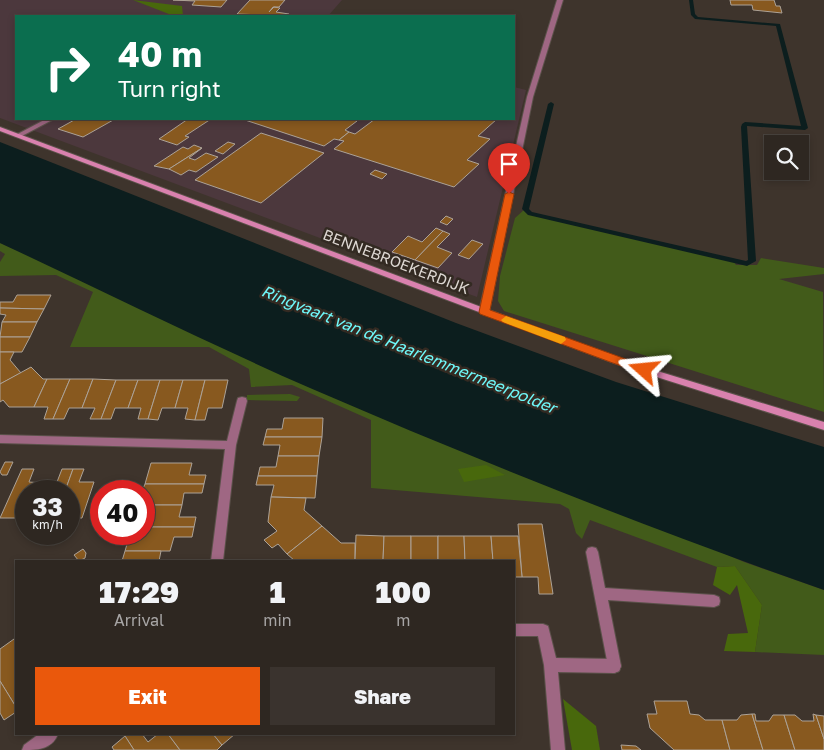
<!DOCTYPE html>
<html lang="en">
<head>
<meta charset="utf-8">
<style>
	:root { --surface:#2e2721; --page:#3a332e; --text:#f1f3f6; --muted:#a7a5a5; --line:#49443f; --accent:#ea580c }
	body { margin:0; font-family:"Golos Text",sans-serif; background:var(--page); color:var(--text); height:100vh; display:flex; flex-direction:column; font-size:19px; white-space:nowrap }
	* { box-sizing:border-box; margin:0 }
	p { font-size:16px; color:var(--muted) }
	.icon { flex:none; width:28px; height:28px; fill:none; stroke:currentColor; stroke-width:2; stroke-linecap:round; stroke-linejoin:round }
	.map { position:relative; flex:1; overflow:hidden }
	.details { position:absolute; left:15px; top:560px; width:500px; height:175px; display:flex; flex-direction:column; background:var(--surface); border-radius:0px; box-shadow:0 2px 8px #0003,0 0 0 1px var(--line) }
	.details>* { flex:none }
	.banner { position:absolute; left:15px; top:15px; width:500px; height:105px; border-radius:0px; box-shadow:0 2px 8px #0003,0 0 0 1px var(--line); background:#0b6e4f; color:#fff; overflow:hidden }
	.tools { position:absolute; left:764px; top:135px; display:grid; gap:10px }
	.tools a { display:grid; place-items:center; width:45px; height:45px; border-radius:0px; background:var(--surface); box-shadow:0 2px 8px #0003,0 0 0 1px var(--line); font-size:25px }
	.speed { position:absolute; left:15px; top:480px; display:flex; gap:10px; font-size:25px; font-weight:700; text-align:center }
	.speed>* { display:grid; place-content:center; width:65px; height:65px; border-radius:50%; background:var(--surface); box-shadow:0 2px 8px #0003,0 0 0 1px var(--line); line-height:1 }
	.speed small { font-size:12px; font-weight:400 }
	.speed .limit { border:8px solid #d22; background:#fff; color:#111 }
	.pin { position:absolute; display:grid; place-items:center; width:42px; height:42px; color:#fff; margin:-51px -21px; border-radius:50% 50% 50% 0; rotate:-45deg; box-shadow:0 0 5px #0007 }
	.pin .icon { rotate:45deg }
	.me { position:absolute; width:55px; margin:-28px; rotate:288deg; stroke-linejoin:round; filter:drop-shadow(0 0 4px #0008) }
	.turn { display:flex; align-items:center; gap:18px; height:105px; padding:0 20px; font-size:22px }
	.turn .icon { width:65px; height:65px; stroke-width:2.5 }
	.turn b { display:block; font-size:35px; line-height:42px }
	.eta { display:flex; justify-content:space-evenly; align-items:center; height:85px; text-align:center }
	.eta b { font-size:30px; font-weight:800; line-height:35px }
	.button { display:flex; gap:10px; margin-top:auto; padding:10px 20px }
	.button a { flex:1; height:58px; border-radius:0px; background:var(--accent); color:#fff; font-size:20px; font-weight:800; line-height:58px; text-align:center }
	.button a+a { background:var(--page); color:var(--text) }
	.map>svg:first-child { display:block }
	.industrial { fill:#4c383d }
	.green { fill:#425b1a }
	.forest { fill:#48680c }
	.water { fill:#0c1e1e }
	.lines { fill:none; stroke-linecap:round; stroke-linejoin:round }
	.stream { fill:#0c1e1e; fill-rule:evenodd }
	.building { fill:#88591f; stroke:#aca297 }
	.lane-casing { stroke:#5b514a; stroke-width:2 }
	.street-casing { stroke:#5b514a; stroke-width:2 }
	.secondary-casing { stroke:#5b514a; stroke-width:2 }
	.lane { fill:#9f6783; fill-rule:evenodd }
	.street { fill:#9f6783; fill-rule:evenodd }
	.secondary { fill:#d981ae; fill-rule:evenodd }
	.route { fill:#ea580c; stroke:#983908 }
	.slow { fill:#f59e0b }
	.labels { text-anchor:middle; stroke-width:5; stroke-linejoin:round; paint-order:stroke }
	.street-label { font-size:15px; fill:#ddd7d2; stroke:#332a22 }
	.water-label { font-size:16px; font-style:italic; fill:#6ff8f9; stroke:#332a22 }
</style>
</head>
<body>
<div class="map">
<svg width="824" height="750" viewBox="0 0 824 750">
	<rect width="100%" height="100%" fill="#3e342c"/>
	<polygon class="industrial" points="0,0 342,0 328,16 16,16 16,119 514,119 514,87 526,90 477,297 0,118"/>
	<g class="green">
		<polygon points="525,209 530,214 734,262 736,265 757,265 761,258 824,268 824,274 779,279 823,292 824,412 504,311 498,301 500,276 515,218"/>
		<polygon points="0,243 744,562 824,590 824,655 755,652 762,605 735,566 717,567 590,520 582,539 576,533 569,509 560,504 371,488 371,420 292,385 251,387 249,369 209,347 70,347 93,292 56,275 0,276 0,262 5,254 0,251"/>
		<polygon points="290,394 300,397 297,401 247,400 247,395"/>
	</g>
	<g class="forest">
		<polygon points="133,0 182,6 183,16 174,16"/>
		<polygon points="486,465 505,475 464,482 458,469"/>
		<polygon points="735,566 762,605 755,652 724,651 728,634 748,633 737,585 730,595 713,585 717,567"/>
		<polygon points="563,699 596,726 600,750 572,750"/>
	</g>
	<path class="water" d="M0,142L456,323L616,382L824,447V590C650,529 479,461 310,388C205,342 103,291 0,243Z"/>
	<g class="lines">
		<polygon class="stream" points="689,0 693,0 695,14 698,17 780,24 808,128 805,130 747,126 756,261 747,266 528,215 522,209 548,104 551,102 554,104 529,209 532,212 746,261 748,260 741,127 742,124 745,122 801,126 776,26 695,19 691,15"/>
	</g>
	<g class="building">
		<polygon points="173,0 227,0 221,7 192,5 195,1"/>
		<polygon points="250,0 285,0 279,7 273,7 269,12 274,7 280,8 276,12 289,14 288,16 291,16 237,14"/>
		<polygon points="730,0 774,0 776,6 780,6 782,13 753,10 752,5 731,5"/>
		<polygon points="76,119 115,119 83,137 58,129"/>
		<polygon points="188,119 211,119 185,136 189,137 177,145 159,139"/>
		<polygon points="242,119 350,119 357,121 345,130 349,132 339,140 334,139 324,146"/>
		<polygon points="375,119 497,119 478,136 490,139 467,160 479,164 454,187 334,149 344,141 339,140 349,132 355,134"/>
		<polygon points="261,133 324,153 261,203 195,180"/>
		<polygon points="228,142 235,144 223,154 215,151"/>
		<polygon points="194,145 202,148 169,169 154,166 183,147 188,149"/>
		<polygon points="202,148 189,158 195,160 206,153 218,157 196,172 189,170 181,175 169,169"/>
		<polygon points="375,170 387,174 382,179 370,174"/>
		<polygon points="446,216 453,219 447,225 440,222"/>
		<polygon points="436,228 443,231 415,260 392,252 408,236 422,242"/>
		<polygon points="443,231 450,234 437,247 452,253 438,268 415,260"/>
		<polygon points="472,240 483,244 469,259 458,255"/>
		<polygon points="17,295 51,295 44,309 0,308 0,302 13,302"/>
		<polygon points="0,308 44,309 37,322 2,322 6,315 0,314"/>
		<polygon points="2,322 37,322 30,337 0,337"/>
		<polygon points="0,337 30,337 22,352 0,352"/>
		<polygon points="0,352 14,352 10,360 21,373 0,384"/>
		<polygon points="31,367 43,379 47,379 34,407 9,407 3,400 0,402 0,384"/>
		<polygon points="47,379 70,379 53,419 44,419 48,407 34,407"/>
		<polygon points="70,379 93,379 82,408 69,408 64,419 53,419"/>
		<polygon points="93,379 116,380 101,419 90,419 95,408 82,408"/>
		<polygon points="116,380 138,380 128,408 115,408 111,419 101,419"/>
		<polygon points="138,380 160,380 148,419 138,419 141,408 128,408"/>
		<polygon points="160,380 183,380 175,408 162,408 158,420 148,419"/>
		<polygon points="183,380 205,380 195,420 185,419 188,408 175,408"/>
		<polygon points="205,380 228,380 222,408 208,408 205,420 195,420"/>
		<polygon points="284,418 323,418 322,437 265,437 267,429 282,429"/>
		<polygon points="265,437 322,437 319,456 278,456 280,445 263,445"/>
		<polygon points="278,456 319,456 317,476 258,476 260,467 276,467"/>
		<polygon points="5,462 13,462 7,475 2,475 0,472"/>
		<polygon points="151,463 192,463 189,475 206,475 204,484 145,484"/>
		<polygon points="22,469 34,469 29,482 43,483 39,491 26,491 26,518 0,518"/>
		<polygon points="62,469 73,469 65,491 39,491 43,483 57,482"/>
		<polygon points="73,469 84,469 79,482 94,482 82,518 69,518 69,491 65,491"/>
		<polygon points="258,476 317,476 315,498 271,497 274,485 256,485"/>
		<polygon points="145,484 204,484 202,493 184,493 182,505 144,505 142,491"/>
		<polygon points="271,497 306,498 304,510 322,526 287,554 278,544 272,548 264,540 277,531 268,522"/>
		<polygon points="144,505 182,505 179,517 196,517 194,527 144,527"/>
		<polygon points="518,524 542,524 553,594 539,594 538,577 522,577"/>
		<polygon points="322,526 341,543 355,543 355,561 295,561 287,554"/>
		<polygon points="144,527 194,527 192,537 174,537 170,551 125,551 130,534 144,534"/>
		<polygon points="356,535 384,536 383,561 355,561"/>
		<polygon points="384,536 411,536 411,561 383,561"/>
		<rect x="411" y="536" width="27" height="25"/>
		<polygon points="438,536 464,536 465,561 438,561"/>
		<polygon points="464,536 491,536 493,561 465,561"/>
		<polygon points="491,536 518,536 522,577 514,577 514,561 493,561"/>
		<polygon points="83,549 86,553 85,558 79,561 74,555"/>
		<polygon points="125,551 161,551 159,561 122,561"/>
		<polygon points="14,639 16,642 16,707 0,681 0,649"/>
		<polygon points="0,681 16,707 16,712 4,720 0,713"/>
		<polygon points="654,701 687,701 690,714 699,715 705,720 722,720 730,750 674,750 650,728 647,714 657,714"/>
		<polygon points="752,714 763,750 730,750 722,720 737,720 741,715"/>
		<polygon points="752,714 755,714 756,721 769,721 773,715 784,715 795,750 763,750"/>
		<polygon points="813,714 816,715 824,739 824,750 795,750 784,715 795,715 802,721 814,721"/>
		<polygon points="816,715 824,716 824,739"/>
		<polygon points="128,734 142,734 148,742 158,734 168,734 180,750 134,750 125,736"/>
		<polygon points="168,734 213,734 222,745 217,750 180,750"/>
		<polygon points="213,734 235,734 222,745"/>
		<polygon points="125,736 134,750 114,750 112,747"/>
		<polygon points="621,745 636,746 641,750 622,750"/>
	</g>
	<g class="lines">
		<g class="lane-casing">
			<g id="lane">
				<polygon points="557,0 563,0 533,97 489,312 484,315 479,312 527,97"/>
				<polygon points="592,547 596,548 598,552 605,588 714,595 719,597 720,601 719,605 714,607 608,600 621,666 619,671 614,673 609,671 586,552 588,548"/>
			</g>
		</g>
		<g class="street-casing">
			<g id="street">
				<polygon points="46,119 54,119 20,137 14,136"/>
				<polygon points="242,397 246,398 247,401 236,445 223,561 211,561 225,449 0,443 0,435 227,441 237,401 238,398"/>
				<polygon points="514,624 543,624 548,626 556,658 614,659 619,661 621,666 619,671 614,673 558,672 565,750 551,750 544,665 538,636 514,636"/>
				<path d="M39,734H58C52,750 36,750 22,750L24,745Z"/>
			</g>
		</g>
		<g class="secondary-casing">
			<polygon id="secondary" points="0,127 628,362 824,422 824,430 622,366 0,131"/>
		</g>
		<use href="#lane" class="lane"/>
		<use href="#street" class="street"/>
		<use href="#secondary" class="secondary"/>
	</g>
	<polygon class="route" points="509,192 514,194 490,310 648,367 648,373 640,373 480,314 479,312 505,194"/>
	<polygon class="slow" points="506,316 565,337 566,340 561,344 503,322 501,320"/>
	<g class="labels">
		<g class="street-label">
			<text transform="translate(396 262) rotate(21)" y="5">BENNEBROEKERDIJK</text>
		</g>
		<g class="water-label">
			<text transform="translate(409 349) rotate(22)" y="6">Ringvaart van de Haarlemmermeerpolder</text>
		</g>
	</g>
</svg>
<div class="tools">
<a><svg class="icon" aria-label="search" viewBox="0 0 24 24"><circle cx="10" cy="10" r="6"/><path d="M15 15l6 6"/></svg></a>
</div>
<div class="speed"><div>33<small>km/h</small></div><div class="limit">40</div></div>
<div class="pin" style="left:509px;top:194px;background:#d93025"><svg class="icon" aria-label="arrive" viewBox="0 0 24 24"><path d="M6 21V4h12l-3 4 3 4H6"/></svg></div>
<svg class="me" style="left:644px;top:370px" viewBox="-20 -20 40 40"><path d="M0-17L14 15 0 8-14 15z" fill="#ea580c" stroke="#fff" stroke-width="4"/></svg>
<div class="banner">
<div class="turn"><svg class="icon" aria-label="right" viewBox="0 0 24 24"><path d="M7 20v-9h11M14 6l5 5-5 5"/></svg><div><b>40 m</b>Turn right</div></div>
</div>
<section class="details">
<div class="eta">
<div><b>17:29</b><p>Arrival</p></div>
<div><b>1</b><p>min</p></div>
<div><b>100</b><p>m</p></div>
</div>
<div class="button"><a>Exit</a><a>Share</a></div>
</section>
</div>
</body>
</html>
